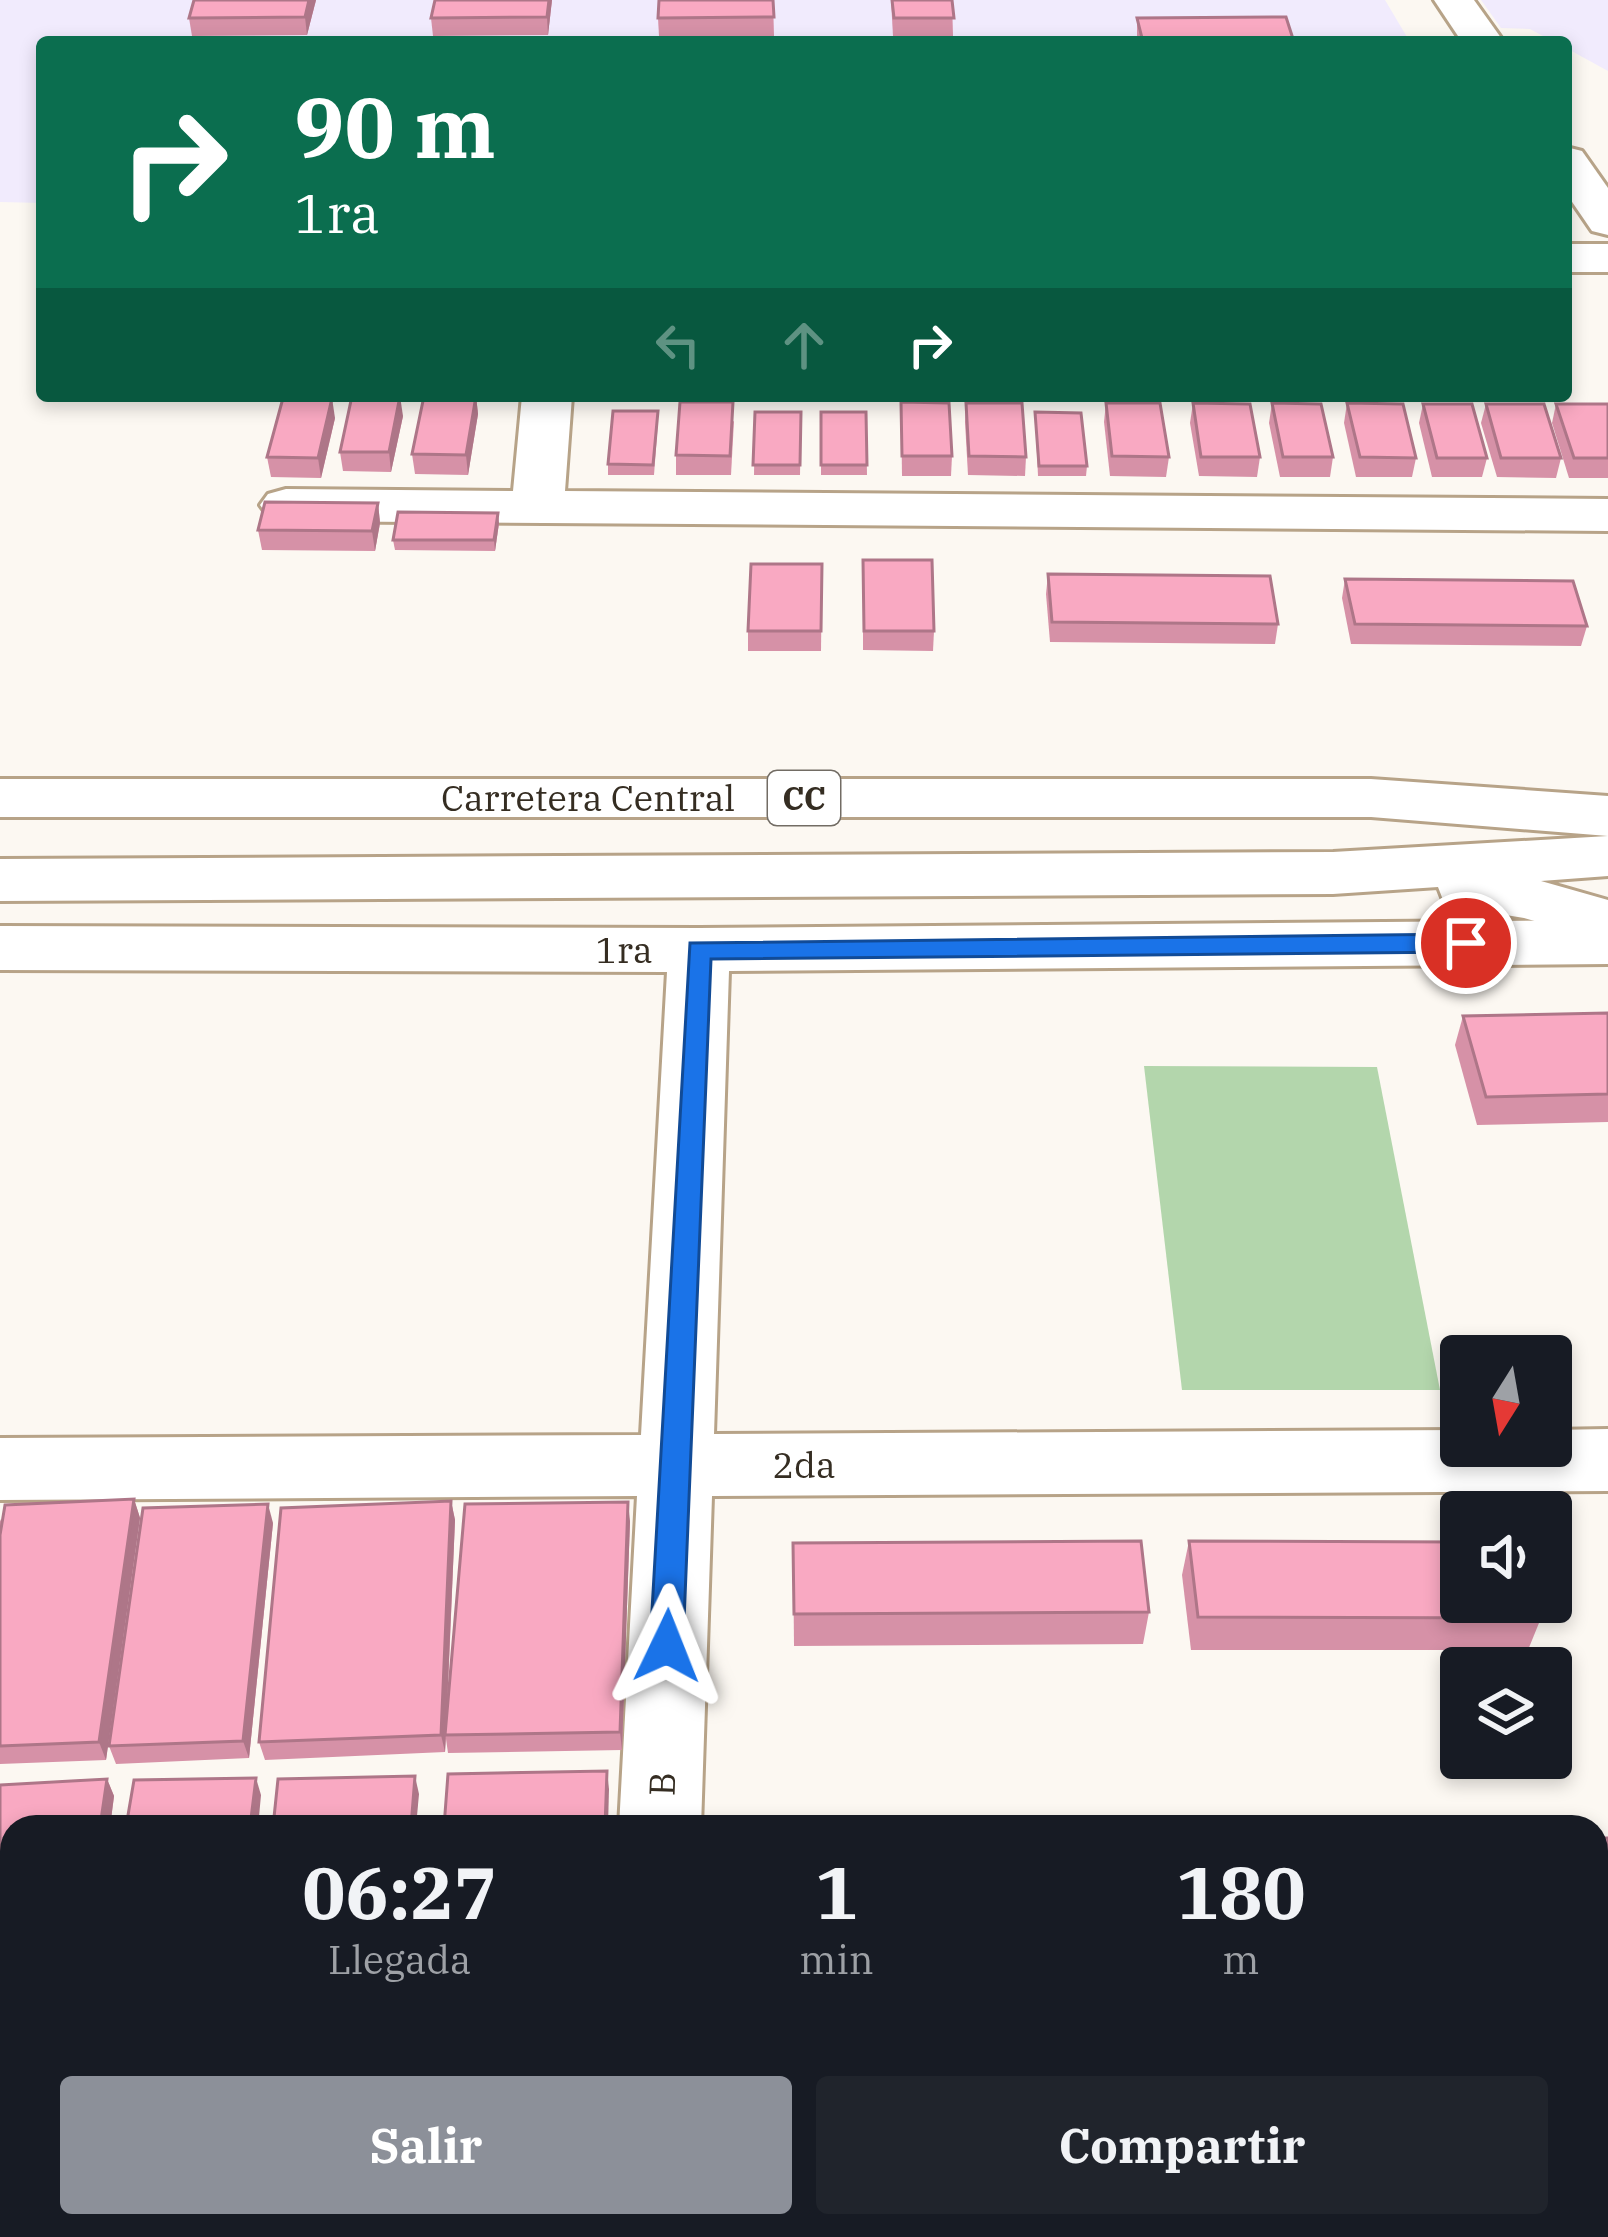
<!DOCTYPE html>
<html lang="es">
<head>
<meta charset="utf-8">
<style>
	:root { --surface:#171b24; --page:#20242c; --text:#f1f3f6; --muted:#9ea1a6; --accent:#8c9099 }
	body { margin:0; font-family:"IBM Plex Serif",serif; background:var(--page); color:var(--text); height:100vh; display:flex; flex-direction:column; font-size:45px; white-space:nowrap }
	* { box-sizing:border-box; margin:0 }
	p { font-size:39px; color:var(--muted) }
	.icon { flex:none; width:66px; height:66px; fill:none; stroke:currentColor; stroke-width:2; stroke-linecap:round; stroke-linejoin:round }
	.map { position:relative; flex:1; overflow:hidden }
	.details { position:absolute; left:0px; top:1815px; width:1608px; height:423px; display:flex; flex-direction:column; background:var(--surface); border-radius:36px 36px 0 0; box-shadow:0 6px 18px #0003 }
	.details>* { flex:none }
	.guide { position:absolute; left:36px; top:36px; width:1536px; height:366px; border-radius:12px; box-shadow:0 6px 18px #0003; background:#0b6e4f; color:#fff; overflow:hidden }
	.needle { width:78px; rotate:191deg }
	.tools { position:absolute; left:1440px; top:1335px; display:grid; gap:24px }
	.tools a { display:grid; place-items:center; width:132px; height:132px; border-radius:12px; background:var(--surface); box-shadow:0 6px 18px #0003; font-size:60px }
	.pin { position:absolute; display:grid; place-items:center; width:102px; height:102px; color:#fff; margin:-51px; border:6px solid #fff; border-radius:50%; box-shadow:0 3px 12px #0007 }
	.me { position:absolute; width:132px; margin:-66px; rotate:2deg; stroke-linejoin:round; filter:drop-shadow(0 0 9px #0008) }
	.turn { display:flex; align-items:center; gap:42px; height:252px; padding:0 60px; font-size:54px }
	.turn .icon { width:156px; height:156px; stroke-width:2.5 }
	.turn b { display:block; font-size:84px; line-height:102px }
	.lanes { display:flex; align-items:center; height:114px; padding:0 60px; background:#0003; justify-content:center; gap:60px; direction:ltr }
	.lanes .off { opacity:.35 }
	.eta { display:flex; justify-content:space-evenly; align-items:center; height:204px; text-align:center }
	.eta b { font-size:72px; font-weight:700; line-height:84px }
	.primary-button { display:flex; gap:24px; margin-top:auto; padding:24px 60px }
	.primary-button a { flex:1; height:138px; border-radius:12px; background:var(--accent); color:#fff; font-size:48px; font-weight:700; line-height:138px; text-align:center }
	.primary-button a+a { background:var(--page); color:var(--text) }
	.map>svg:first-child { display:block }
	.industrial { fill:#f1ebfd }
	.green { fill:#b3d6ac }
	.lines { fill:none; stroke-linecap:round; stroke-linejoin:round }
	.street-casing { stroke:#b7a388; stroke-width:6 }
	.secondary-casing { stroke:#b7a388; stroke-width:6 }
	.primary-casing { stroke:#b7a388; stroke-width:6 }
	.street { fill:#fff; fill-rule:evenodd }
	.secondary { fill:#fff; fill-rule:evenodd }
	.primary { fill:#fff; fill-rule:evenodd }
	.wall { fill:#d691a7 }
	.shaded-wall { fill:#ae7688 }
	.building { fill:#f9a9c2; stroke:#ae7688; stroke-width:3 }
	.route { fill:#1a73e8; stroke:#114b97; stroke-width:3 }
	.labels { text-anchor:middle; stroke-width:9; stroke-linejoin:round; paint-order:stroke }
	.shield { fill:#fff; stroke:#726c64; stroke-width:3 }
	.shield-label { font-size:33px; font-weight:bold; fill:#352d22 }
	.street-label { font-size:36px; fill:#352d22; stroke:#fff }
</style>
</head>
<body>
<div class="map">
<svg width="1608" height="2237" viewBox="0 0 1608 2237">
	<rect width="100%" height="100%" fill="#fcf8f2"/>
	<g class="industrial">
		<polygon points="0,0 1385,0 1410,42 42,42 42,203 0,202"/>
		<polygon points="1481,0 1608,0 1608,71 1566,48 1566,42 1554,42 1530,29 1501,28"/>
		<polygon points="1596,2175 1608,2175 1608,2237 1049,2237 1050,2226 1596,2226"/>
	</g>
	<polygon class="green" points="1144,1066 1377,1067 1440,1390 1182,1390"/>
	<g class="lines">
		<g class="street-casing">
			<g id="street">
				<rect x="1566" y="244" width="42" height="28"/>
				<polygon points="522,396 572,396 565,491 1608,499 1608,531 286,521 268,516 260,505 268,494 286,489 513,491"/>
				<polygon points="1608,920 1608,964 729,971 714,1434 1461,1430 1461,1446 1551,1446 1551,1430 1608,1429 1608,1491 712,1496 701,1827 619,1827 637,1496 0,1500 0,1438 641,1435 667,972 0,970 0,926 699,928"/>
				<rect x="0" y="2082" width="12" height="88"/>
				<rect x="1596" y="2084" width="12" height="88"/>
				<rect x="603" y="2226" width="92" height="11"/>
			</g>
		</g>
		<g class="secondary-casing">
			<g id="secondary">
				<polygon points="1434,0 1474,0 1504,42 1462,42"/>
				<polygon points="1566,147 1582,151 1608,188 1608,235 1592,231 1566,193"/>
			</g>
		</g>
		<g class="primary-casing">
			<g id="primary">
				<polygon points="0,779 1371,779 1608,796 1608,836 1371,817 0,817"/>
				<polygon points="1608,836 1608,876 1541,881 1608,900 1608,942 1524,918 1445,905 1438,887 1333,894 0,901 0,859 1333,852"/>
			</g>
		</g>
		<use href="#street" class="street"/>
		<use href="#secondary" class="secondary"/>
		<use href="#primary" class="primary"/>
	</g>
	<g class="wall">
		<polygon points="194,0 316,0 307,35 192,36 189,18"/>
		<polygon points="552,0 548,35 433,36 431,18"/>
		<polygon points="773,0 774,36 659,36 658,18"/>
		<polygon points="891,0 952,0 953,36 893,36"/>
		<polygon points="1137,18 1294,42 1137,42"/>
		<polygon points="476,396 478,414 468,475 415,474 412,454"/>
		<polygon points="901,402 952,456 951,476 902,476"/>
		<polygon points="966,403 1026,457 1025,476 968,475 965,422"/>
		<polygon points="1106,403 1169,457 1166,477 1110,476 1104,422"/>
		<polygon points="1193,403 1260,457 1257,477 1199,476 1190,423"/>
		<polygon points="1272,403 1333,457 1330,477 1280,477 1269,423"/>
		<polygon points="1347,403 1416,458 1412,477 1356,477 1344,423"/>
		<polygon points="1423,404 1487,458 1482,477 1432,477 1419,423"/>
		<polygon points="1486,404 1561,458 1556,478 1497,477 1481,423"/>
		<polygon points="1556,404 1608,404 1608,478 1569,478 1552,423"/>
		<polygon points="755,412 801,412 800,475 754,475"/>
		<polygon points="821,412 866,412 867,475 821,475"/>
		<polygon points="1035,412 1087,466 1086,476 1038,476"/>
		<polygon points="403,416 391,472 343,471 340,452"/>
		<polygon points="335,418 321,478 271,477 267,457"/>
		<polygon points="658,421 654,475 608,475 608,464"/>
		<polygon points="734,421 731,475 676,475 676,455"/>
		<polygon points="378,503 380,523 375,551 262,550 258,530"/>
		<polygon points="499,523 495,551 395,550 393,540"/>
		<polygon points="863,560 934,631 933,651 863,650"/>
		<polygon points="822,564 821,651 748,651 748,631"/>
		<polygon points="1048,574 1278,624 1275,644 1050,642 1046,594"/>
		<polygon points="1345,579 1587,626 1581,646 1351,644 1342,598"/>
		<polygon points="1608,1013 1608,1122 1477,1125 1455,1045 1463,1016"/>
		<polygon points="134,1499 140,1518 106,1760 0,1764 0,1519 2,1524"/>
		<polygon points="451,1501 455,1520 447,1713 630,1521 622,1750 448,1753 446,1739 445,1752 265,1760 259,1742"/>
		<polygon points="273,1523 249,1758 116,1764 109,1746"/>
		<polygon points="1189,1541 1541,1618 1528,1650 1191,1650 1182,1575"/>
		<polygon points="793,1543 1149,1612 1143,1644 794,1646"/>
		<polygon points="107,1779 114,1796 110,1827 12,1827 12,2047 0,2048 0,1785"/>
		<rect x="1596" y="1838" width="12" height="119"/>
	</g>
	<g class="shaded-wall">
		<polygon points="309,0 316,0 307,35 305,17"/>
		<polygon points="549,0 552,0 548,35 547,17"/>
		<polygon points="400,396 403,416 391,472 389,452"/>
		<polygon points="476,396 478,414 468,475 466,455"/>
		<polygon points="332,398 335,418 321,478 318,458"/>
		<polygon points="378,503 380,523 375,551 372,531"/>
		<polygon points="498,513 499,523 495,551 494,540"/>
		<polygon points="134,1499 140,1518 106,1760 99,1742"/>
		<polygon points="451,1501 455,1520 445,1752 441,1735"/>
		<polygon points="628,1502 630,1521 622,1750 620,1732"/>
		<polygon points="268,1504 273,1523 249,1758 243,1741"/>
		<polygon points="607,1771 609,1789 608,1827 605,1827"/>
		<polygon points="415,1776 419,1794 416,1827 411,1827"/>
		<polygon points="256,1778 261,1795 258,1827 250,1827"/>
		<polygon points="107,1779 114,1796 110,1827 100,1827"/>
		<polygon points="177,2226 185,2226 191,2237 175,2237"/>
	</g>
	<g class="building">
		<polygon points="194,0 309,0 305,17 189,18"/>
		<polygon points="435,0 549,0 547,17 431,18"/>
		<polygon points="659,0 773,0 774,17 658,18"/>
		<polygon points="892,0 952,0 954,18 894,18"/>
		<polygon points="1286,17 1294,42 1143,42 1137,18"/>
		<polygon points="352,396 400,396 389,452 340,452"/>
		<polygon points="424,396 476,396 466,455 412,454"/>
		<polygon points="283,398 332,398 318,458 267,457"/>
		<polygon points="680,402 733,402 730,456 676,455"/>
		<polygon points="901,402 949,403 952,456 902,456"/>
		<polygon points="966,403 1022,403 1026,457 969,456"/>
		<polygon points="1106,403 1160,403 1169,457 1112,456"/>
		<polygon points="1193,403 1250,404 1260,457 1201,457"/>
		<polygon points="1272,403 1321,404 1333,457 1283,457"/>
		<polygon points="1347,403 1403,404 1416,458 1360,457"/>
		<polygon points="1423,404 1472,404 1487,458 1437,458"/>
		<polygon points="1486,404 1544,404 1561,458 1501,458"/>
		<polygon points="1556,404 1608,404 1608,458 1574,458"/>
		<polygon points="613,411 658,411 653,465 608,464"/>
		<polygon points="755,412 801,412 800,465 753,465"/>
		<polygon points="821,412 866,412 867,465 821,465"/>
		<polygon points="1035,412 1081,413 1087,466 1039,466"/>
		<polygon points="265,502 378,503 372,531 258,530"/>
		<polygon points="398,512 498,513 494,540 393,540"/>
		<polygon points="863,560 932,560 934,631 864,631"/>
		<polygon points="751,564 822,564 821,631 748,631"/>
		<polygon points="1048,574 1270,576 1278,624 1052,622"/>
		<polygon points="1345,579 1573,581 1587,626 1355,624"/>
		<polygon points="1608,1013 1608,1094 1486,1097 1463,1016"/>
		<polygon points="134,1499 99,1742 0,1746 0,1535 5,1505"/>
		<polygon points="451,1501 441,1735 259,1742 281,1508"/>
		<polygon points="628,1502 620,1732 445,1735 465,1504"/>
		<polygon points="268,1504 243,1741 109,1746 143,1508"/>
		<polygon points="1141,1541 1149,1612 794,1614 793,1543"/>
		<polygon points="1189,1541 1461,1542 1461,1602 1538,1602 1541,1618 1198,1617"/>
		<polygon points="607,1771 605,1827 444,1827 448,1774"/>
		<polygon points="415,1776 411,1827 273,1827 278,1779"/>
		<polygon points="256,1778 250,1827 126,1827 134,1780"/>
		<polygon points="107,1779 100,1827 12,1827 12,2031 0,2031 0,1785"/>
		<polygon points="1596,1838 1608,1838 1608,1927 1596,1928"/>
		<polygon points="0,2212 12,2212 12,2226 177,2226 175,2237 0,2237"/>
		<polygon points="208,2226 556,2226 556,2237 207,2237"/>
		<rect x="680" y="2226" width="154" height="11"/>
		<polygon points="851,2226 981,2226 982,2237 851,2237"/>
		<polygon points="993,2226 1036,2226 1037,2237 994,2237"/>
	</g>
	<polygon class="route" points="1466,934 1478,943 1466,952 711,959 683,1646 678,1656 667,1660 655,1656 650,1646 690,943"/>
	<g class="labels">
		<rect class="shield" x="768" y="771" width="72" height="54" rx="9"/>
		<g class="shield-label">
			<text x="804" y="810">CC</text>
		</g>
		<g class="street-label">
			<text x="588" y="811">Carretera Central</text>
			<text x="624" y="963">1ra</text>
			<text x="804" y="1478">2da</text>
			<text transform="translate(662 1784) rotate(-88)" y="13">B</text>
		</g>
	</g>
</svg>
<div class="tools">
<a><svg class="needle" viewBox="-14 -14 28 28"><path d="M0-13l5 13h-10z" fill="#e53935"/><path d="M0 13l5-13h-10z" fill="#9ea1a6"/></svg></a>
<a><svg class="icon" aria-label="sound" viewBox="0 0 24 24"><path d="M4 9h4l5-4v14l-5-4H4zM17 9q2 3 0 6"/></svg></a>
<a><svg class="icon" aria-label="layers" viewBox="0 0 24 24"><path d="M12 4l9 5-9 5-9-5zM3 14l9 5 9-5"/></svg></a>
</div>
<div class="pin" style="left:1466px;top:943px;background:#d93025"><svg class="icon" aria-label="arrive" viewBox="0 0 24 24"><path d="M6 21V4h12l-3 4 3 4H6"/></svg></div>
<svg class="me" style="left:667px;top:1646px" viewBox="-20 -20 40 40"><path d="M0-17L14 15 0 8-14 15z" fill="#1a73e8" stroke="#fff" stroke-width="4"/></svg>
<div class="guide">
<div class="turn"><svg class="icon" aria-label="right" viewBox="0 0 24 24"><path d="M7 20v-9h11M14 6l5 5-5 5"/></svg><div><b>90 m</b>1ra</div></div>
<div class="lanes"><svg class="icon off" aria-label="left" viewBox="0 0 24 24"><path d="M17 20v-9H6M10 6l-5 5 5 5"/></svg><svg class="icon off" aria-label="ahead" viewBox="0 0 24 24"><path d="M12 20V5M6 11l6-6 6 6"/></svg><svg class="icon" aria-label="right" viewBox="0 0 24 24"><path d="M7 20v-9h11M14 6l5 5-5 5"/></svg></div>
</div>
<section class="details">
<div class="eta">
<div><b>06:27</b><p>Llegada</p></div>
<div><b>1</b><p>min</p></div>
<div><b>180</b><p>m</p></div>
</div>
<div class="primary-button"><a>Salir</a><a>Compartir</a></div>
</section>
</div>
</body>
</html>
